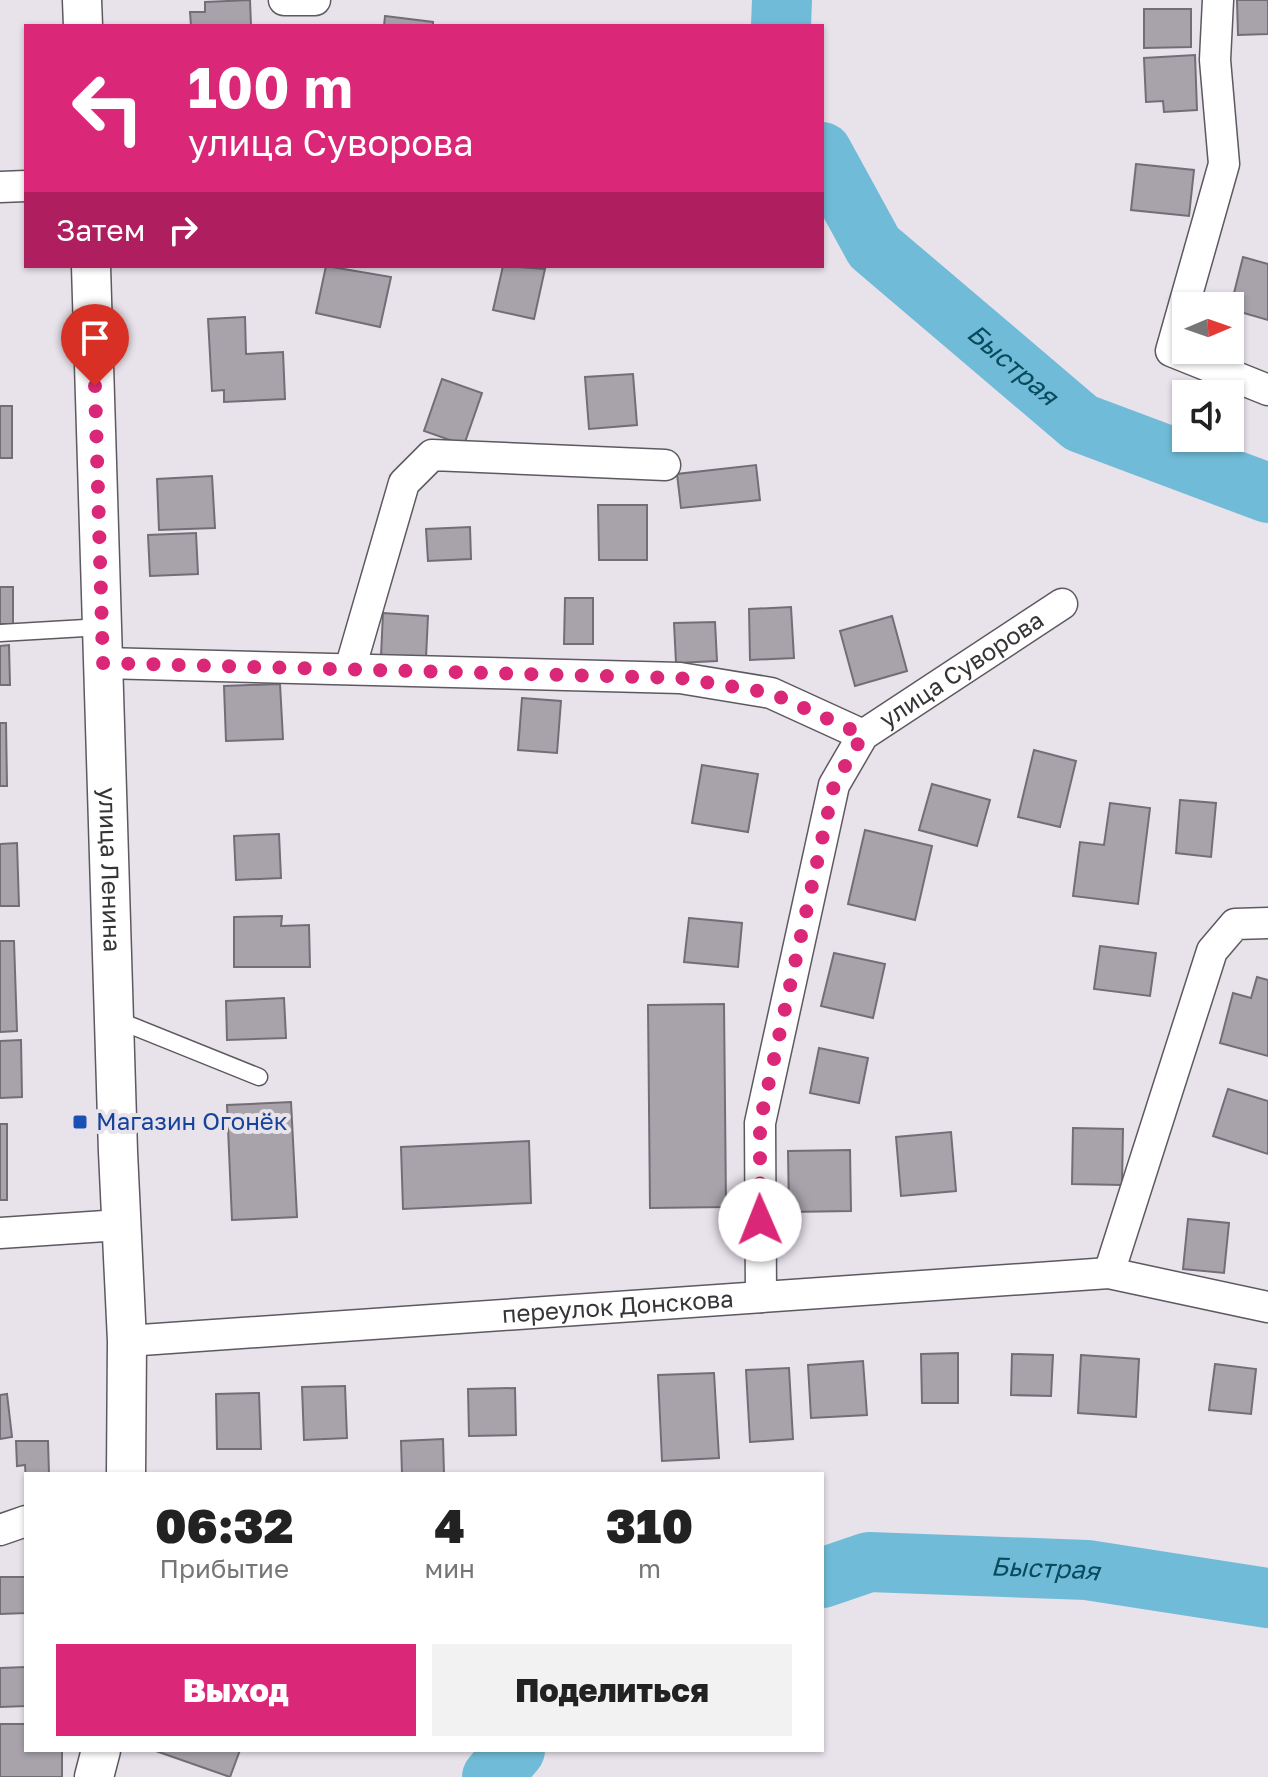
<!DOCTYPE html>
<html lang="ru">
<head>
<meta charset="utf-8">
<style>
	:root { --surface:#fff; --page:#f2f2f2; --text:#222; --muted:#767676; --accent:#db2777 }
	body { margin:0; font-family:"Golos Text",sans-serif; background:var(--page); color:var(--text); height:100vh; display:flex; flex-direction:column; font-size:30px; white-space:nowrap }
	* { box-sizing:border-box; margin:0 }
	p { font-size:26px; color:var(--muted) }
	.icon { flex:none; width:44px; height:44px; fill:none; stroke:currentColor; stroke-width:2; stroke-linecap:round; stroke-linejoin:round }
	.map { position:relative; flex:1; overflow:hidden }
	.details { position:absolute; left:24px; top:1472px; width:800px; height:280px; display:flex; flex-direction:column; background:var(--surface); border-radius:0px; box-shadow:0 2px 6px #0004 }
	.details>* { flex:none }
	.top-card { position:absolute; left:24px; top:24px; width:800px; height:244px; border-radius:0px; box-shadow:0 2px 6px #0004; background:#db2777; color:#fff; overflow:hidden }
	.needle { width:52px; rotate:88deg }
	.tools { position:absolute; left:1172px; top:292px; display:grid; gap:16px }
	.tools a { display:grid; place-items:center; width:72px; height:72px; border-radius:0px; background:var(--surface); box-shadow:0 2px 6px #0004; font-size:40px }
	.pin { position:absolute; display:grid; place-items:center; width:68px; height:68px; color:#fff; margin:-82px -34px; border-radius:50% 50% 50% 0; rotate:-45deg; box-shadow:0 0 8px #0007 }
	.pin .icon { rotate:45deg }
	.me { position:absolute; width:88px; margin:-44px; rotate:359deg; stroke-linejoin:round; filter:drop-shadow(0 0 6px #0008) }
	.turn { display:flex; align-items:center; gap:28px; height:168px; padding:0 32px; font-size:36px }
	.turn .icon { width:104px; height:104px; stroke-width:2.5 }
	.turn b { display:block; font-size:56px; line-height:68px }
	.then { display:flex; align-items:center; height:76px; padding:0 32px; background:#0003; gap:16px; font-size:30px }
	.eta { display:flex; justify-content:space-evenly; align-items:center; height:136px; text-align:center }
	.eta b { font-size:48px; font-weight:800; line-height:56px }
	.button { display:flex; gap:16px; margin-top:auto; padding:16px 32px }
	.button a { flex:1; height:92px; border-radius:0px; background:var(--accent); color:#fff; font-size:32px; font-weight:800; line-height:92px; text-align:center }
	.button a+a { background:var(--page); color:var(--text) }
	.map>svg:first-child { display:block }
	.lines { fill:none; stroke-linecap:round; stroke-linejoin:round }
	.river { stroke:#70bbd7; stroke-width:60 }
	.building { fill:#a8a3ab; stroke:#736d76; stroke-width:2 }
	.service-casing { stroke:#5e5960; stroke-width:19 }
	.minor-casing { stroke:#5e5960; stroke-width:33 }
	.tertiary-casing { stroke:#5e5960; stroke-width:41 }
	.service { stroke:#fff; stroke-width:16 }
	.minor { stroke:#fff; stroke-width:30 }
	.tertiary { stroke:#fff; stroke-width:38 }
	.route { stroke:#db2777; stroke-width:14; stroke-dasharray:0 25.2 }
	.transit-dot { fill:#1a4fb4; stroke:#e8e2eb; stroke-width:3 }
	.labels { text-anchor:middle; stroke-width:8; stroke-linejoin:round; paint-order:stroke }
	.street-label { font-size:24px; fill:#373438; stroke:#e8e2eb }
	.transit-label { font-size:24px; fill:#164399; stroke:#e8e2eb; text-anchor:start }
	.water-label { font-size:26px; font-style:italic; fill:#084a5e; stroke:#e8e2eb }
</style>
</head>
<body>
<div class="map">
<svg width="1268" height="1777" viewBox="0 0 1268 1777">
	<rect width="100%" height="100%" fill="#e8e2eb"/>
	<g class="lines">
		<g class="river">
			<polyline points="781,26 782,0"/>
			<path id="s1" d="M822,152L874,247L1081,423L1268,493"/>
			<path id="s2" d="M822,1578L869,1562L1087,1570L1268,1598"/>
			<polyline points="492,1777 515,1750"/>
		</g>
	</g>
	<g class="building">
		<polygon points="250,0 251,26 191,26 190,12 205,12 205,2"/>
		<polygon points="1237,0 1268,0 1268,34 1238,35"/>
		<polygon points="1144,9 1191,9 1191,47 1144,48"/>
		<polygon points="385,16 433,22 433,26 384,26"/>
		<polygon points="1195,55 1197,110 1164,112 1163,101 1146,102 1144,58"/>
		<polygon points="1136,164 1194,170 1189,216 1131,210"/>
		<polygon points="1243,257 1268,264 1268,320 1230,309"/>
		<polygon points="326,266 391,277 380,327 316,313"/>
		<polygon points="503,266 545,269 534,319 493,310"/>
		<polygon points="245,317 246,354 283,352 285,399 224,402 224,390 212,391 208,319"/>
		<polygon points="633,374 637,425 589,429 585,377"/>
		<polygon points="442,379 482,393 464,445 424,431"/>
		<rect x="0" y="406" width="12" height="52"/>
		<polygon points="756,465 760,500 681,508 677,474"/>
		<polygon points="212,476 215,528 159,530 157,479"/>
		<polygon points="598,505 647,505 647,560 599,560"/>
		<polygon points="470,527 471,559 428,561 426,529"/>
		<polygon points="196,533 198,574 150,576 148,535"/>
		<rect x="0" y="587" width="13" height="37"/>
		<polygon points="565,598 593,598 593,644 564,644"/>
		<polygon points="791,607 794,658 750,660 749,609"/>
		<polygon points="383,613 428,616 426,658 381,656"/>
		<polygon points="892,616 907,671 855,686 840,631"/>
		<polygon points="715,622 717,661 676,663 674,623"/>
		<polygon points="9,645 10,685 0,685 0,646"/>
		<polygon points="280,684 283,739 226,741 224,686"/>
		<polygon points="522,698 561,701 557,753 518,750"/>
		<polygon points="0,723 6,723 7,786 0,786"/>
		<polygon points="1034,750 1076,761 1060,827 1018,817"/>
		<polygon points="702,765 758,774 748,832 692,823"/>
		<polygon points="932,784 990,800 977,846 919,830"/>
		<polygon points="1180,800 1216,803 1211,857 1176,853"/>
		<polygon points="1110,803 1150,808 1138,904 1073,896 1080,842 1104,845"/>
		<polygon points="865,830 932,846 915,920 848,904"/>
		<polygon points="279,834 281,878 236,880 234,836"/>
		<polygon points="17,843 19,906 0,906 0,844"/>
		<polygon points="282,916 281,926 309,925 310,967 234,967 234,917"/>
		<polygon points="689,918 742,923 738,967 684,962"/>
		<polygon points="0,941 14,941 17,1031 0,1032"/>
		<polygon points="1100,946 1156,953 1150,996 1094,989"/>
		<polygon points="834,953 885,964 873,1018 821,1006"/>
		<polygon points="1257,977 1268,980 1268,1056 1220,1043 1233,993 1251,998"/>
		<polygon points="284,998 286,1038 227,1040 226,1001"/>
		<polygon points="724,1004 726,1207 650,1208 648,1005"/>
		<polygon points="21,1040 22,1097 0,1098 0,1041"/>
		<polygon points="819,1048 868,1058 859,1103 810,1093"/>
		<polygon points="1228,1089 1268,1101 1268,1154 1213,1136"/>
		<polygon points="291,1102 297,1217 232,1220 227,1105"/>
		<rect x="0" y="1124" width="7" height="76"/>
		<polygon points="1073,1128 1123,1129 1122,1185 1072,1184"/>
		<polygon points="951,1132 956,1191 901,1196 896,1137"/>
		<polygon points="529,1141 531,1203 403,1209 401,1147"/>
		<polygon points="850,1150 851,1211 789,1212 788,1151"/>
		<polygon points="1188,1219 1229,1223 1224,1273 1183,1269"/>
		<polygon points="958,1353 958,1403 922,1403 921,1354"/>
		<polygon points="1012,1354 1053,1355 1051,1396 1011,1395"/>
		<polygon points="1081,1355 1139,1359 1136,1417 1078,1413"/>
		<polygon points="863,1361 867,1415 811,1418 808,1365"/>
		<polygon points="1215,1364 1256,1369 1251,1414 1209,1410"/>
		<polygon points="789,1368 793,1439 750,1442 746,1370"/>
		<polygon points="714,1373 719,1458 662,1461 658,1375"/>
		<polygon points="345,1386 347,1438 304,1440 302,1387"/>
		<polygon points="515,1388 516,1435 469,1436 468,1389"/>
		<polygon points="259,1393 261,1449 217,1449 216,1394"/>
		<polygon points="7,1394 12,1437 0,1439 0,1395"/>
		<polygon points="443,1439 444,1474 402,1474 401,1441"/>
		<polygon points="16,1441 48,1441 49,1474 26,1474 26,1485 25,1465 17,1466"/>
		<polygon points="0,1577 26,1577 26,1613 0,1614"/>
		<polygon points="26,1667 26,1706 0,1707 0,1668"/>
		<polygon points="0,1724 26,1724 26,1750 62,1750 62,1777 0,1777"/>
		<polygon points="153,1750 240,1750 230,1777"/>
	</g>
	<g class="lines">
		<g class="service-casing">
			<g id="service">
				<polyline points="0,633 102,627"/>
				<polyline points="115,1019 259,1077"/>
			</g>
		</g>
		<g class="minor-casing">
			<g id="minor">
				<polyline points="284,0 315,0"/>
				<polyline points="1218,0 1215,60 1224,164 1171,351 1268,390"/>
				<polyline points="0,187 26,186"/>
				<polyline points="103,663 680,678 771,693 863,735"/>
				<polyline points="350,669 404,483 432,455 665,465"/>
				<polyline points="0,1233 120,1225"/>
				<polyline points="1109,1273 1212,951 1235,924 1268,923"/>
				<path id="s3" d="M761,1297L760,1123L834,785L863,735L1062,604"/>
				<path id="s4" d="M127,1341L1109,1273L1268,1307"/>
				<polyline points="0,1530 26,1521"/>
			</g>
		</g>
		<g class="tertiary-casing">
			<g id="tertiary">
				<polyline points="82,0 83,26"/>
				<path id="s5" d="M91,266L118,1152L127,1341L126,1474"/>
				<polyline points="94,1777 101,1750"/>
			</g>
		</g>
		<use href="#service" class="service"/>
		<use href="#minor" class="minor"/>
		<use href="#tertiary" class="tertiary"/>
	</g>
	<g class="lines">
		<polyline class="route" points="95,386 103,663 680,678 771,693 863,735 834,785 760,1123 760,1220"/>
	</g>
	<rect class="transit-dot" x="72" y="1114" width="16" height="16" rx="4"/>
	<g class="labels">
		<g class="street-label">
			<text dy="8" stroke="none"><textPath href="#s3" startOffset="696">улица Суворова</textPath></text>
			<text dy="8" stroke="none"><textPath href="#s5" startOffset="604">улица Ленина</textPath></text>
			<text dy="8" stroke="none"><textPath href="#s4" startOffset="492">переулок Донскова</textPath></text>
		</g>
		<g class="transit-label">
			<text x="96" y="1130">Магазин Огонёк</text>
		</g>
		<g class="water-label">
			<text dy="9" stroke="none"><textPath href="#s1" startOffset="290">Быстрая</textPath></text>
			<text dy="9" stroke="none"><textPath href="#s2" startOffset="226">Быстрая</textPath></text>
		</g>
	</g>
</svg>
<div class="tools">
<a><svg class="needle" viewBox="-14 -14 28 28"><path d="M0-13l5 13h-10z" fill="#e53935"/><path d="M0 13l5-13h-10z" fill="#767676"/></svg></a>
<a><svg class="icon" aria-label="sound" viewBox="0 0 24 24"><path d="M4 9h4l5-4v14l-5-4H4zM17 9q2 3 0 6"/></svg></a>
</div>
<div class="pin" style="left:95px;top:386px;background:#d93025"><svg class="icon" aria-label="arrive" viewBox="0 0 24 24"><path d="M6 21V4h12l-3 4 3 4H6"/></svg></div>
<svg class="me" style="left:760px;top:1220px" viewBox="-20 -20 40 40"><circle r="19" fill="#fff"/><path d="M0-13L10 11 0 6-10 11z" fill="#db2777"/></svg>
<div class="top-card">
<div class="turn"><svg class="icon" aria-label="left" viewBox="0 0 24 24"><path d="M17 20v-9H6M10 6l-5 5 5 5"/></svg><div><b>100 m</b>улица Суворова</div></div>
<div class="then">Затем<svg class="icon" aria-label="right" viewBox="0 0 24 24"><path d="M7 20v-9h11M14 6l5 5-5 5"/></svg></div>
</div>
<section class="details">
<div class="eta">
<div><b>06:32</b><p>Прибытие</p></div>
<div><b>4</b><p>мин</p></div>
<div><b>310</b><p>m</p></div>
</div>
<div class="button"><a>Выход</a><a>Поделиться</a></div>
</section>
</div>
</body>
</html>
